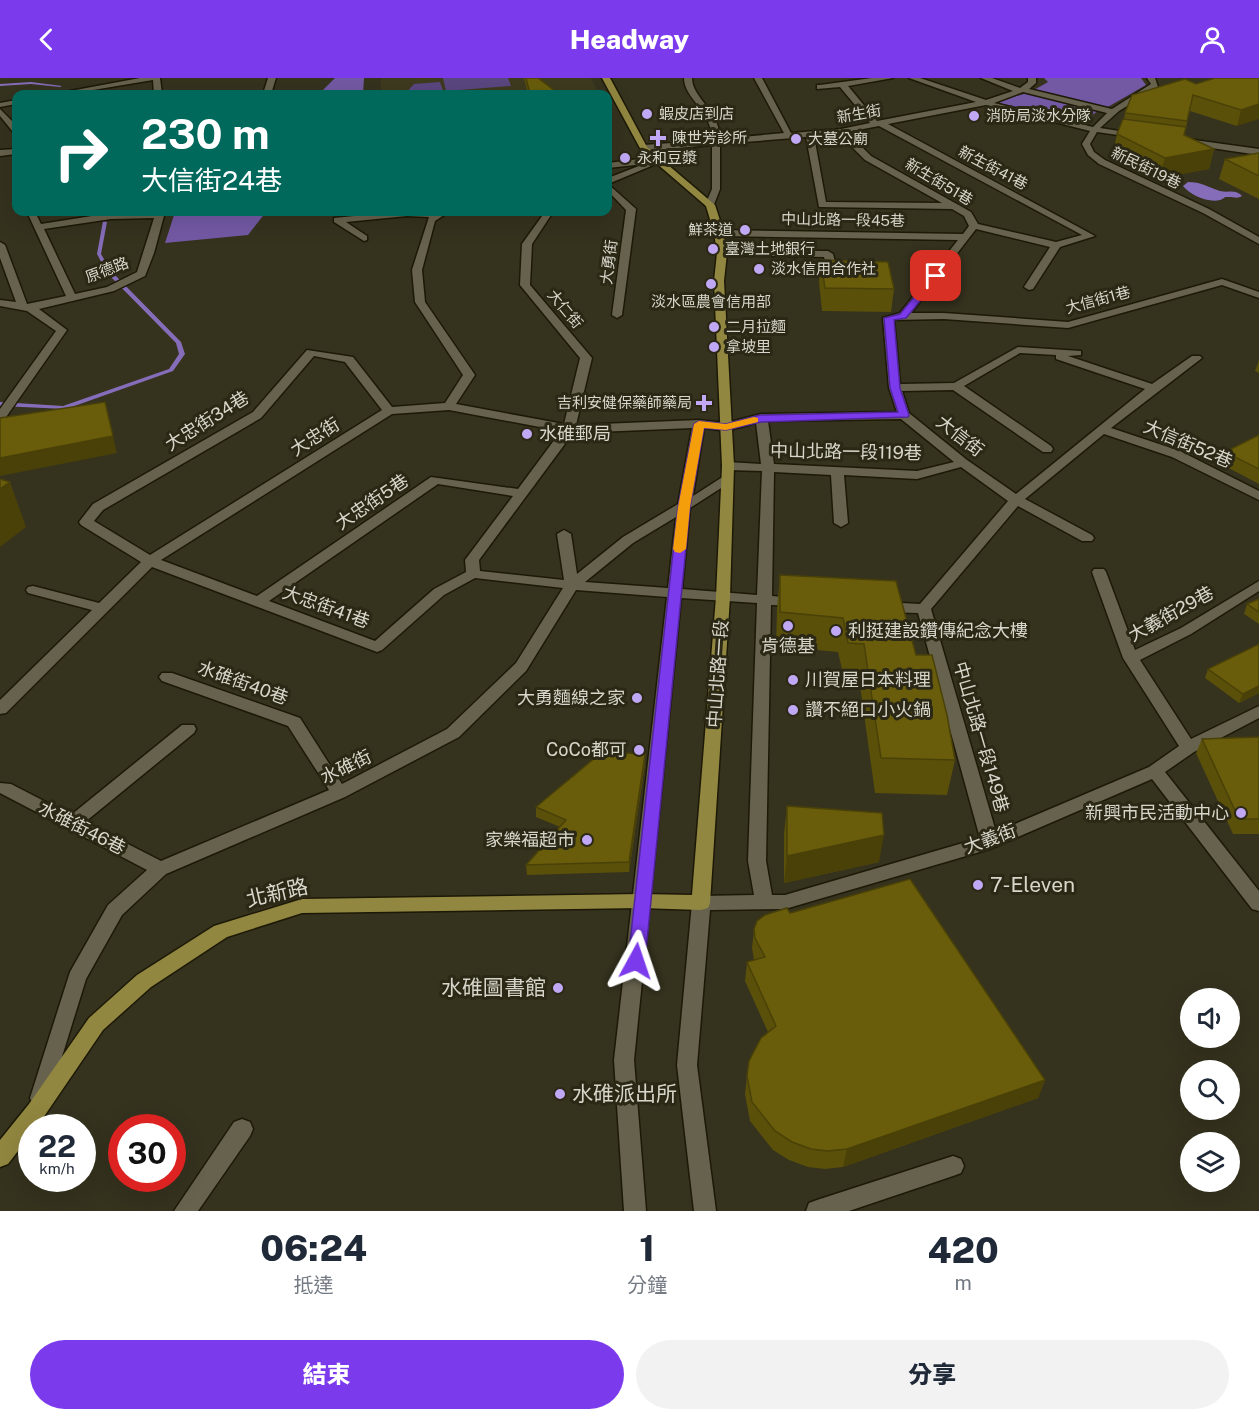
<!DOCTYPE html>
<html lang="zh-TW">
<head>
<meta charset="utf-8">
<style>
	:root { --surface:#fff; --page:#f2f2f3; --text:#1f2937; --muted:#747a83; --accent:#7c3aed }
	body { margin:0; font-family:"Public Sans","Noto Sans TC",sans-serif; background:var(--page); color:var(--text); height:100vh; display:flex; flex-direction:column; font-size:22px; white-space:nowrap }
	* { box-sizing:border-box; margin:0 }
	p { font-size:20px; color:var(--muted) }
	.icon { flex:none; width:33px; height:33px; fill:none; stroke:currentColor; stroke-width:2; stroke-linecap:round; stroke-linejoin:round }
	.map { position:relative; height:1133px; overflow:hidden }
	.drawer { display:flex; flex-direction:column; background:var(--surface); flex:1 }
	.drawer>* { flex:none }
	.banner { position:absolute; left:12px; top:12px; width:600px; height:126px; border-radius:12px; box-shadow:0 6px 24px #0002; background:#00695c; color:#fff; overflow:hidden }
	.tools { position:absolute; left:1180px; top:910px; display:grid; gap:12px }
	.tools a { display:grid; place-items:center; width:60px; height:60px; border-radius:50%; background:var(--surface); box-shadow:0 6px 24px #0002; font-size:30px }
	.speed { position:absolute; left:18px; top:1036px; display:flex; gap:12px; font-size:30px; font-weight:700; text-align:center }
	.speed>* { display:grid; place-content:center; width:78px; height:78px; border-radius:50%; background:var(--surface); box-shadow:0 6px 24px #0002; line-height:1 }
	.speed small { font-size:15px; font-weight:400 }
	.speed .limit { border:9px solid #d22; background:#fff; color:#111 }
	.pin { position:absolute; display:grid; place-items:center; width:51px; height:51px; color:#fff; margin:-26px; border-radius:12px; box-shadow:0 3px 9px #0006 }
	.me { position:absolute; width:66px; margin:-33px; rotate:5deg; stroke-linejoin:round; filter:drop-shadow(0 0 4px #0008) }
	.turn { display:flex; align-items:center; gap:21px; height:126px; padding:0 30px; font-size:27px }
	.turn .icon { width:78px; height:78px; stroke-width:2.5 }
	.turn b { display:block; font-size:42px; line-height:51px }
	.eta { display:flex; justify-content:space-evenly; align-items:center; height:102px; text-align:center }
	.eta b { font-size:36px; font-weight:800; line-height:42px }
	.action { display:flex; gap:12px; margin-top:auto; padding:12px 30px }
	.action a { flex:1; height:69px; border-radius:36px; background:var(--accent); color:#fff; font-size:24px; font-weight:800; line-height:69px; text-align:center }
	.action a+a { background:var(--page); color:var(--text) }
	header { display:flex; justify-content:space-between; align-items:center; height:78px; padding:0 30px; background:var(--accent); color:#fff; font-size:27px; font-weight:800 }
	.map>svg:first-child { display:block }
	.built { fill:#3e3a1f }
	.green { fill:#5b4781 }
	.forest { fill:#7359a4 }
	.water { fill:#866db9 }
	.lines { fill:none; stroke-linecap:round; stroke-linejoin:round }
	.stream { fill:#866db9; fill-rule:evenodd }
	.minor-casing { stroke:#1d1907; stroke-width:3 }
	.major-casing { stroke:#1d1907; stroke-width:3 }
	.minor { fill:#66624d; fill-rule:evenodd }
	.major { fill:#928740; fill-rule:evenodd }
	.wall { fill:#5a500a }
	.shaded-wall { fill:#4a4108 }
	.building { fill:#695d0c; stroke:#4a4108; stroke-width:1.5 }
	.route { fill:#7c3aed; stroke:#51269a; stroke-width:1.5 }
	.slow { fill:#f59e0b }
	.poi-dot { fill:#c0a8f4; stroke:#2b2815; stroke-width:2 }
	.labels { text-anchor:middle; stroke-width:6; stroke-linejoin:round; paint-order:stroke }
	.far-poi-label { font-size:15px; fill:#d8d6ca; stroke:#2b2815; text-anchor:start }
	.far-street-label { font-size:15px; fill:#d8d6ca; stroke:#2b2815 }
	.street-label { font-size:18px; fill:#d8d6ca; stroke:#2b2815 }
	.poi-label { font-size:18px; fill:#d8d6ca; stroke:#2b2815; text-anchor:start }
	.near-poi-label { font-size:21px; fill:#d8d6ca; stroke:#2b2815; text-anchor:start }
	.near-street-label { font-size:21px; fill:#d8d6ca; stroke:#2b2815 }
</style>
</head>
<body>
<header><svg class="icon" aria-label="back" viewBox="0 0 24 24"><path d="M15 5l-7 7 7 7"/></svg>Headway<svg class="icon" aria-label="person" viewBox="0 0 24 24"><circle cx="12" cy="8" r="4"/><path d="M4 21q1-7 8-7t8 7"/></svg></header>
<div class="map">
<svg width="1259" height="1133" viewBox="0 0 1259 1133">
	<rect width="100%" height="100%" fill="#35321e"/>
	<polygon class="built" points="381,0 591,0 599,16 381,16"/>
	<g class="green">
		<polygon points="443,0 508,0 511,8 446,13"/>
		<polygon points="440,4 444,16 405,16 414,6"/>
	</g>
	<g class="forest">
		<polygon points="335,0 364,0 363,16 321,14"/>
		<polygon points="1044,0 1141,0 1146,7 1106,30 1034,12 1048,4"/>
		<polygon points="1028,15 1099,32 1086,42 1068,43 991,24"/>
		<polygon points="175,134 266,134 248,157 165,165"/>
	</g>
	<path class="water" d="M1188,104C1201,104 1208,109 1220,113C1229,115 1235,111 1242,118C1237,121 1235,119 1228,119C1222,119 1225,121 1220,122C1208,125 1190,117 1183,108Z"/>
	<g class="lines">
		<g class="stream">
			<polygon points="31,4 62,8 60,9 31,6 0,8 0,6"/>
			<polygon points="103,143 107,144 101,176 111,193 181,264 185,276 173,293 66,331 0,328 0,324 63,328 169,291 179,276 176,265 107,195 97,176"/>
		</g>
		<g class="minor-casing">
			<g id="minor">
				<polygon points="140,0 160,0 162,16 154,16 153,2 69,16 54,16"/>
				<polygon points="268,0 276,0 271,16 263,16"/>
				<path d="M684,0H692C692,20 720,33 720,61L784,55L754,0H762L791,55L841,51L870,45L840,9L817,11V7H820L872,0H893L848,8L877,43L976,24L909,0H920L986,22L1013,13L981,0H992L1020,10L1028,4V0H1036V5L1029,11L1112,31L1151,6L1147,0H1155L1158,9L1119,33L1100,50L1139,56V60L1097,54L1090,66L1094,74L1105,82L1209,131L1259,159V166L1203,135L1099,86L1088,77L1082,66L1090,53L986,27L888,46L1095,158L1060,169L1033,211L1029,212L1024,209L1050,169L976,151L911,235H944L1068,244L1222,201L1259,214V220L1222,207L1068,250L944,241L894,242L900,306L954,305L1018,269L1081,273V277L1068,278L1152,306L1192,278H1200L1202,280L1111,350L1180,373L1259,413V422L1172,379L1104,356L1025,421L1092,457L1094,460L1092,463H1082L1018,428L931,531L996,754L1149,689L1179,668L1123,580L1092,494L1094,491H1104L1106,494L1135,572L1181,550L1259,503V513L1191,556L1140,582L1191,661L1259,628V640L1194,674L1165,694L1259,813V833L1252,831L1152,701L990,771L785,831L710,832L697,987L716,1133H694L677,987L692,825L694,820L701,818L754,817L748,783L757,525L681,520L634,982L646,1133H624L614,982L667,519L576,512L526,593L459,659L345,719L166,796L122,837L86,901L47,1027L40,1029L33,1027L30,1020L70,894L108,827L147,792L0,715V705L11,706L71,737L182,647H194L196,651L194,655L85,744L161,783L329,712L288,648L162,603L159,599L162,595H172L300,640L342,706L447,651L516,585L563,510L475,500L444,517L382,572L377,574L152,489L6,635L0,636V622L92,532L28,515L26,512L28,509L33,508L99,525L141,484L81,447L79,444L93,426L253,334L307,272L353,279L392,329L445,325L463,297L415,224L412,192L429,139L407,138L346,144L367,158V162L364,163L334,144V140L394,134H439L444,137L435,143L422,192L425,224L475,297L456,326L564,346L580,280L520,207L522,166L545,134H553L532,166L530,207L592,280L576,347L699,342L726,345L761,336L897,334L889,310L883,240L900,235L958,162L719,158L714,155L719,152L963,156L969,148L964,138L952,131L819,129L806,59L720,66V111L713,129H707L705,127L712,111V67L644,73L640,70L644,67L712,62C712,32 684,21 684,0ZM1023,14L1107,35L1093,49L994,25ZM879,48L1082,157L1056,164L978,146L971,134L871,78L847,54ZM839,56L865,82L942,125L826,124L814,58ZM1020,275L1056,277V281L1145,311L1016,416L967,382L909,335L902,313L953,312L1043,374H1051L1053,371L1051,368L964,308ZM314,278L345,284L382,332L150,477L94,443L103,432L261,340ZM449,332L561,353L518,411L431,399L257,518L161,482L392,336ZM901,341L954,384L917,393L774,386L768,343ZM756,345L761,386L728,384L722,388L728,392L762,393L757,517L682,511L690,430L732,403L726,399L721,400L693,418L704,350L726,353ZM692,350L678,426L623,459L577,496L571,456L564,452L557,456L564,502L480,493L479,482L573,355ZM961,389L1008,423L920,526L883,524L876,529L883,534L918,535L980,760L785,817H772L766,783L771,527L796,528L803,524L796,520L772,518L774,394L831,397L834,445L841,449L848,445L844,397L917,401ZM438,406L513,418L465,482L466,494L434,511L375,563L269,523ZM676,439L668,510L585,504L633,465Z"/>
				<polygon points="16,22 16,26 0,29 0,25"/>
				<polygon points="0,31 16,47 16,54 13,54 0,38"/>
				<polygon points="1187,61 1259,71 1259,77 1184,66 1183,64"/>
				<polygon points="16,71 16,76 0,78 0,72"/>
				<polygon points="647,80 651,83 659,80 663,83 608,106 608,100 644,86 608,90 608,85"/>
				<polygon points="608,106 636,131 622,237 617,240 612,237 626,132 608,113"/>
				<path d="M27,134H35L41,146L111,135L165,134L154,175L145,198L114,213L39,231L67,252L4,342L0,343V331L56,253L27,233L0,228V222L16,224L0,180V164L5,167L27,226L66,218ZM154,140L137,194L107,209L75,216L44,151L111,141Z"/>
				<polygon points="722,172 828,173 833,176 838,195 829,197 824,179 719,177 717,175"/>
				<polygon points="242,1041 250,1044 253,1051 250,1058 198,1133 174,1133 234,1044"/>
				<polygon points="953,1078 961,1081 964,1088 961,1095 953,1098 849,1133 806,1133 809,1125 817,1122"/>
			</g>
		</g>
		<g class="major-casing">
			<polygon id="major" points="602,0 610,0 647,69 715,127 724,155 727,175 724,203 734,388 730,519 710,825 708,830 701,832 641,830 302,835 227,859 151,909 103,952 43,1040 36,1050 32,1050 32,1055 8,1086 0,1089 0,1062 29,1026 89,940 137,897 214,848 302,821 641,816 692,817 716,519 722,388 714,203 717,175 714,155 706,128 641,72"/>
		</g>
		<use href="#minor" class="minor"/>
		<use href="#major" class="major"/>
	</g>
	<g class="wall">
		<polygon points="524,0 538,0 559,16 528,16"/>
		<polygon points="1259,0 1237,48 1190,33 1184,57 1214,71 1209,91 1159,100 1113,75 1117,56 1124,41 1125,35 1196,6"/>
		<polygon points="1259,75 1259,121 1219,101 1225,81"/>
		<polygon points="821,182 894,211 891,234 822,233 819,204"/>
		<polygon points="1259,282 1259,295 1255,293"/>
		<polygon points="1259,357 1259,406 1221,386 1225,374"/>
		<polygon points="780,497 916,577 955,682 947,717 875,715 859,600 844,600 838,574 776,568 777,531"/>
		<polygon points="1259,521 1259,546 1244,536 1247,526"/>
		<polygon points="1208,591 1259,615 1239,625 1205,600"/>
		<polygon points="1259,659 1259,756 1233,756 1196,675 1202,661"/>
		<polygon points="645,676 645,686 629,794 527,797 526,787 560,749 536,739 536,729"/>
		<polygon points="787,728 879,784 784,805 784,756"/>
		<polygon points="790,835 1045,1002 1038,1020 843,1089 825,1091 808,1089 789,1082 773,1072 750,1043 745,1016 747,998 768,954 745,903 747,884 754,882 752,870 754,851"/>
	</g>
	<g class="shaded-wall">
		<polygon points="419,0 436,0 419,1"/>
		<polygon points="1259,26 1259,41 1237,48 1241,32"/>
		<polygon points="1214,71 1209,91 1159,100 1165,80"/>
		<polygon points="105,324 117,375 0,398 0,380"/>
		<polygon points="10,404 26,449 0,469 0,411"/>
		<polygon points="1259,608 1259,615 1239,625 1243,616"/>
		<polygon points="645,676 645,686 629,794 629,784"/>
		<polygon points="884,757 879,784 784,805 787,778"/>
		<polygon points="1045,1002 1038,1020 843,1089 847,1071"/>
	</g>
	<g class="building">
		<polygon points="526,0 538,0 559,16 530,16"/>
		<polygon points="1215,0 1259,0 1259,26 1241,32 1193,17 1187,43 1125,35 1132,17 1185,1 1196,6"/>
		<polygon points="1123,41 1186,49 1184,57 1214,71 1165,80 1117,56"/>
		<polygon points="1259,75 1259,98 1225,81"/>
		<polygon points="821,182 888,184 894,211 825,210"/>
		<polygon points="105,324 113,358 0,380 0,340"/>
		<polygon points="1259,357 1259,391 1225,374"/>
		<polygon points="0,401 10,404 0,411"/>
		<polygon points="780,497 896,503 916,577 932,577 947,637 955,682 881,680 864,566 848,565 843,540 780,534"/>
		<polygon points="1259,521 1259,534 1247,526"/>
		<polygon points="1259,566 1259,608 1243,616 1208,591"/>
		<polygon points="1259,659 1259,741 1239,741 1202,661"/>
		<polygon points="602,674 645,676 629,784 526,787 566,742 536,729"/>
		<polygon points="787,728 882,735 884,757 787,778"/>
		<polygon points="910,801 1045,1002 847,1071 828,1073 811,1071 792,1064 775,1053 752,1024 747,998 749,983 761,960 776,948 747,884 765,879 755,860 754,851 757,843 765,837 787,830 790,835"/>
	</g>
	<polygon class="route" points="933,196 941,198 906,240 894,242 900,310 909,337 908,339 761,344 726,352 704,350 690,429 645,883 642,888 636,890 630,888 628,883 678,429 694,346 699,343 726,346 760,337 898,334 890,310 884,240 900,236"/>
	<polygon class="slow" points="754,339 758,340 758,344 726,352 704,350 690,429 686,471 680,475 675,474 673,471 678,429 694,346 699,343 726,346"/>
	<g class="poi-dot">
		<circle cx="647" cy="36" r="6"/>
		<circle cx="974" cy="38" r="6"/>
		<path d="M655 51h6v6h6v6h-6v6h-6v-6h-6v-6h6z"/>
		<circle cx="796" cy="61" r="6"/>
		<circle cx="625" cy="80" r="6"/>
		<circle cx="745" cy="152" r="6"/>
		<circle cx="713" cy="171" r="6"/>
		<circle cx="759" cy="191" r="6"/>
		<circle cx="711" cy="206" r="6"/>
		<circle cx="714" cy="249" r="6"/>
		<circle cx="714" cy="269" r="6"/>
		<path d="M701 316h6v6h6v6h-6v6h-6v-6h-6v-6h6z"/>
		<circle cx="527" cy="356" r="6"/>
		<circle cx="788" cy="548" r="6"/>
		<circle cx="836" cy="553" r="6"/>
		<circle cx="793" cy="602" r="6"/>
		<circle cx="637" cy="620" r="6"/>
		<circle cx="793" cy="632" r="6"/>
		<circle cx="639" cy="672" r="6"/>
		<circle cx="1241" cy="735" r="6"/>
		<circle cx="587" cy="762" r="6"/>
		<circle cx="978" cy="807" r="6"/>
		<circle cx="558" cy="910" r="6"/>
		<circle cx="560" cy="1016" r="6"/>
	</g>
	<g class="labels">
		<g class="far-poi-label">
			<text x="659" y="41">蝦皮店到店</text>
			<text x="986" y="43">消防局淡水分隊</text>
			<text x="672" y="65">陳世芳診所</text>
			<text x="808" y="66">大墓公廟</text>
			<text x="637" y="85">永和豆漿</text>
			<text x="733" y="157" text-anchor="end">鮮茶道</text>
			<text x="725" y="176">臺灣土地銀行</text>
			<text x="771" y="196">淡水信用合作社</text>
			<text x="711" y="229" text-anchor="middle">淡水區農會信用部</text>
			<text x="726" y="254">二月拉麵</text>
			<text x="726" y="274">拿坡里</text>
			<text x="692" y="330" text-anchor="end">吉利安健保藥師藥局</text>
		</g>
		<g class="far-street-label">
			<text transform="translate(859 36) rotate(-10)" y="5">新生街</text>
			<text transform="translate(993 90) rotate(28)" y="5">新生街41巷</text>
			<text transform="translate(1146 90) rotate(26)" y="5">新民街19巷</text>
			<text transform="translate(939 104) rotate(31)" y="5">新生街51巷</text>
			<text transform="translate(843 142) rotate(1)" y="5">中山北路一段45巷</text>
			<text transform="translate(609 184) rotate(-83)" y="5">大勇街</text>
			<text transform="translate(107 192) rotate(-21)" y="5">原德路</text>
			<text transform="translate(1098 222) rotate(-15)" y="5">大信街1巷</text>
			<text transform="translate(565 231) rotate(50)" y="5">大仁街</text>
		</g>
		<g class="street-label">
			<text transform="translate(207 343) rotate(-32)" y="6">大忠街34巷</text>
			<text transform="translate(960 358) rotate(38)" y="6">大信街</text>
			<text transform="translate(315 359) rotate(-32)" y="6">大忠街</text>
			<text transform="translate(1188 366) rotate(23)" y="6">大信街52巷</text>
			<text transform="translate(846 374) rotate(1)" y="6">中山北路一段119巷</text>
			<text transform="translate(372 424) rotate(-34)" y="6">大忠街5巷</text>
			<text transform="translate(326 529) rotate(20)" y="6">大忠街41巷</text>
			<text transform="translate(1171 536) rotate(-29)" y="6">大義街29巷</text>
			<text transform="translate(718 596) rotate(-86)" y="6">中山北路一段</text>
			<text transform="translate(243 605) rotate(20)" y="6">水碓街40巷</text>
			<text transform="translate(981 659) rotate(74)" y="6">中山北路一段149巷</text>
			<text transform="translate(346 689) rotate(-26)" y="6">水碓街</text>
			<text transform="translate(82 750) rotate(27)" y="6">水碓街46巷</text>
			<text transform="translate(990 761) rotate(-20)" y="6">大義街</text>
		</g>
		<g class="poi-label">
			<text x="539" y="362">水碓郵局</text>
			<text x="848" y="559">利挺建設鑽傳紀念大樓</text>
			<text x="788" y="574" text-anchor="middle">肯德基</text>
			<text x="805" y="608">川賀屋日本料理</text>
			<text x="625" y="626" text-anchor="end">大勇麵線之家</text>
			<text x="805" y="638">讚不絕口小火鍋</text>
			<text x="627" y="678" text-anchor="end">CoCo都可</text>
			<text x="1229" y="741" text-anchor="end">新興市民活動中心</text>
			<text x="575" y="768" text-anchor="end">家樂福超市</text>
		</g>
		<g class="near-poi-label">
			<text x="990" y="814">7-Eleven</text>
			<text x="546" y="917" text-anchor="end">水碓圖書館</text>
			<text x="572" y="1023">水碓派出所</text>
		</g>
		<g class="near-street-label">
			<text transform="translate(277 815) rotate(-13)" y="7">北新路</text>
		</g>
	</g>
</svg>
<div class="tools">
<a><svg class="icon" aria-label="sound" viewBox="0 0 24 24"><path d="M4 9h4l5-4v14l-5-4H4zM17 9q2 3 0 6"/></svg></a>
<a><svg class="icon" aria-label="search" viewBox="0 0 24 24"><circle cx="10" cy="10" r="6"/><path d="M15 15l6 6"/></svg></a>
<a><svg class="icon" aria-label="layers" viewBox="0 0 24 24"><path d="M12 4l9 5-9 5-9-5zM3 14l9 5 9-5"/></svg></a>
</div>
<div class="speed"><div>22<small>km/h</small></div><div class="limit">30</div></div>
<div class="pin" style="left:936px;top:198px;background:#d93025"><svg class="icon" aria-label="arrive" viewBox="0 0 24 24"><path d="M6 21V4h12l-3 4 3 4H6"/></svg></div>
<svg class="me" style="left:636px;top:883px" viewBox="-20 -20 40 40"><path d="M0-17L14 15 0 8-14 15z" fill="#7c3aed" stroke="#fff" stroke-width="4"/></svg>
<div class="banner">
<div class="turn"><svg class="icon" aria-label="right" viewBox="0 0 24 24"><path d="M7 20v-9h11M14 6l5 5-5 5"/></svg><div><b>230 m</b>大信街24巷</div></div>
</div>
</div>
<section class="drawer">
<div class="eta">
<div><b>06:24</b><p>抵達</p></div>
<div><b>1</b><p>分鐘</p></div>
<div><b>420</b><p>m</p></div>
</div>
<div class="action"><a>結束</a><a>分享</a></div>
</section>
</body>
</html>
